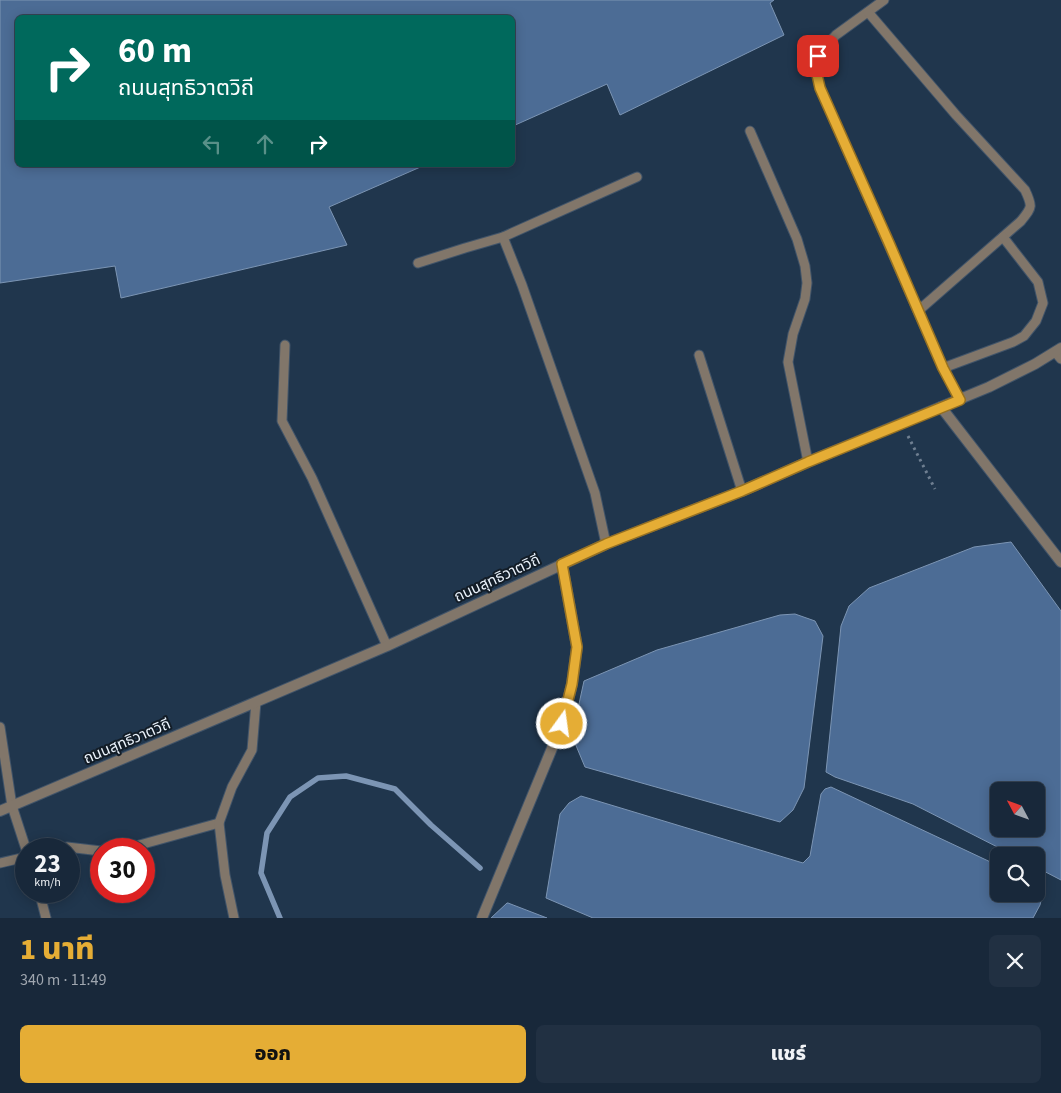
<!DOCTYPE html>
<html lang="th">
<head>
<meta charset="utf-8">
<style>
	:root { --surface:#18283a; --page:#213042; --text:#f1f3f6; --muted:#9fa6af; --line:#364454; --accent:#e5ad35 }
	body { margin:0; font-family:"Source Sans 3","Noto Sans Thai",sans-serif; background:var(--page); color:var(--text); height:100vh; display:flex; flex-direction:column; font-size:19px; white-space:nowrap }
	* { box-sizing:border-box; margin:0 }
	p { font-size:16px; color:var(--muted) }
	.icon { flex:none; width:28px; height:28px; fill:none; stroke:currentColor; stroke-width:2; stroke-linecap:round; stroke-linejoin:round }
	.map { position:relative; height:918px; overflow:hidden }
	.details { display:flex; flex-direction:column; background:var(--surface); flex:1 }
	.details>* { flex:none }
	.guide { position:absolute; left:15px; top:15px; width:500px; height:152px; border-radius:8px; box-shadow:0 2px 12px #0003,0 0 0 1px var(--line); background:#00695c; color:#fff; overflow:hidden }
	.needle { width:32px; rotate:311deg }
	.fabs { position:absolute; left:990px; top:782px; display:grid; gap:10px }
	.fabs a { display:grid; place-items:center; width:55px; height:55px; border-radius:8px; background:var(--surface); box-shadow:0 2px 12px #0003,0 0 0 1px var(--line); font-size:25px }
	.speed { position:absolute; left:15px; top:838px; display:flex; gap:10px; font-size:25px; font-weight:700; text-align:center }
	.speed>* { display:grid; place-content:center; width:65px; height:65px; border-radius:50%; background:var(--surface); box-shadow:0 2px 12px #0003,0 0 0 1px var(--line); line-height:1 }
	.speed small { font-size:12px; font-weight:400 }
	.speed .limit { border:8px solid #d22; background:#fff; color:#111 }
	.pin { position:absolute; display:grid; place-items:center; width:42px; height:42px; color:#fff; margin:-21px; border-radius:10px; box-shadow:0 2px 8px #0006 }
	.me { position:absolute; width:55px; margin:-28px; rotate:14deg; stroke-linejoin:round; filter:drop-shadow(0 0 4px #0008) }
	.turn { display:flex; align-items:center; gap:18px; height:105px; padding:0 20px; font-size:22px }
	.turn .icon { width:65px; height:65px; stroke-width:2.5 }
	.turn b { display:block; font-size:35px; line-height:42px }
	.lanes { display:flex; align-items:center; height:48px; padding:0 20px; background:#0003; justify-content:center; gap:25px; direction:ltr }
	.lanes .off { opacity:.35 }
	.round { display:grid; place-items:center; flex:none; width:52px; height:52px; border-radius:8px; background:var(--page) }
	.headline { display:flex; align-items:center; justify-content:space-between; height:85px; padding:0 20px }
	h1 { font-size:30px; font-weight:800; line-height:38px; color:var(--accent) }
	.button { display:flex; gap:10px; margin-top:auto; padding:10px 20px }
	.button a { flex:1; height:58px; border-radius:8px; background:var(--accent); color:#111; font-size:20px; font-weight:800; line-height:58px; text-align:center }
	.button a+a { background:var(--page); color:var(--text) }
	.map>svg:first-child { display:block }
	.water { fill:#4c6c95; stroke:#7c95b4; fill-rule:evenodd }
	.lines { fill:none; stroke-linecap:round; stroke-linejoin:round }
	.stream { stroke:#7c95b4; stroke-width:5.5 }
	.service-casing { stroke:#415469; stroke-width:11 }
	.minor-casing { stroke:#415469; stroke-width:12 }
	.path { stroke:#6f7f91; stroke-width:3; stroke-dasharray:2.5 4; stroke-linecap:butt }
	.service { stroke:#81766a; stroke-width:9 }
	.minor { stroke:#81766a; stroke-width:10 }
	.route-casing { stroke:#957022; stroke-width:12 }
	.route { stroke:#e5ad35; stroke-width:9 }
	.labels { text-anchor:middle; stroke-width:4; stroke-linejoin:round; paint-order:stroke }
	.street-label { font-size:15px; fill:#ecf4fd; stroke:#131d27 }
</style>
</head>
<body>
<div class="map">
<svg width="1061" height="918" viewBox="0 0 1061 918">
	<rect width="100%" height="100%" fill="#20364d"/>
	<g class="water">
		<polygon points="0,0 774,0 770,3 784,35 620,115 607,84 513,126 512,18 18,18 18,165 425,165 329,207 347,245 121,298 115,266 0,283"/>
		<path d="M1011,542L1061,611V880L1036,867V856H1015L913,804L835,777L826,772L841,626L849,606L869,588L974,547ZM1036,791V829H999V791Z"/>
		<polygon points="795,614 815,621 823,636 804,788 793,810 780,822 585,767 572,736 584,681 657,650 780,615"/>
		<polygon points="831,787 999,866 999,894 1036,894 1036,884 1043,892 1040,905 1033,918 593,918 546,898 560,814 569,803 581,796 803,863 810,856 821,794 825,789"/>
		<polygon points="507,903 508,903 547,918 491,918"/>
	</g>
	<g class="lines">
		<polyline class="stream" points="280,918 261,873 267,833 290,797 318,778 346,776 395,789 431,825 480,868"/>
		<g class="service-casing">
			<g id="service">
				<polyline points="884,0 836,35 818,55 816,70 820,88 943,368 960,400"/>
				<path d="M868,12L956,115L1025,190C1033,207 1032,207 1021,221L918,311"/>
				<polyline points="750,131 797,239 805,266 807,283 805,299 793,334 788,362 808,462"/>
				<polyline points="503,237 637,177"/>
				<polyline points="418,263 465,248 503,237 522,285 595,493 606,544"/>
				<polyline points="285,345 282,421 312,478 387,646"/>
				<polyline points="1055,352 1061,359"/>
				<polyline points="699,355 742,491"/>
				<polyline points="943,368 1013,342 1024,336 1036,321 1043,303 1038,282 1003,237"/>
				<polyline points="0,727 12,806 26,849"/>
				<polyline points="59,849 67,847 101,851"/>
				<polyline points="125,849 219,823"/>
				<polyline points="0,863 26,857"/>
				<polyline points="39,891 46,918"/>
				<polyline points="234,918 225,875 219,823 232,787 252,750 256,702"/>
			</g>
		</g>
		<g class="minor-casing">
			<g id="minor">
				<polyline points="941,407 1061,562"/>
				<polyline points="0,811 387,646 606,544 742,491 808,462 989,387 1035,364 1061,348"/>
				<polyline points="482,918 562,724 572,684 577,647 562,564"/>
			</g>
		</g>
		<polyline class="path" points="908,436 935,489"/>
		<use href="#service" class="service"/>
		<use href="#minor" class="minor"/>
	</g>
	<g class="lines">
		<g class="route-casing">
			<polyline id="route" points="562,724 572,684 577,647 562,564 606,544 742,491 808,462 960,400 943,368 889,243 820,88 816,70 818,56"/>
		</g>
		<use href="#route" class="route"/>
	</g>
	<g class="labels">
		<g class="street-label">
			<text transform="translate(497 578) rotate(-25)" y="5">ถนนสุทธิวาตวิถี</text>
			<text transform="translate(127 741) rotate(-23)" y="5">ถนนสุทธิวาตวิถี</text>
		</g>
	</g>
</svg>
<div class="fabs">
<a><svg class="needle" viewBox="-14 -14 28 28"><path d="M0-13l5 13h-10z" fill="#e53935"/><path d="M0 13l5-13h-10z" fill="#9fa6af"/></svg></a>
<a><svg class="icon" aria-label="search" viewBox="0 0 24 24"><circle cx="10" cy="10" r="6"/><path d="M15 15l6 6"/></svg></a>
</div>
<div class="speed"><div>23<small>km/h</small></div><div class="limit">30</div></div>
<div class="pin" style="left:818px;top:56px;background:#d93025"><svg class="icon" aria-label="arrive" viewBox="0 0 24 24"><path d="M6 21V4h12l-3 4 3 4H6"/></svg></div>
<svg class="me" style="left:562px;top:724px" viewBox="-20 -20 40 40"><circle r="17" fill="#e5ad35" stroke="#fff" stroke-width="3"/><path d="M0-11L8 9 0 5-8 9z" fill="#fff"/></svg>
<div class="guide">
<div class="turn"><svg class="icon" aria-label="right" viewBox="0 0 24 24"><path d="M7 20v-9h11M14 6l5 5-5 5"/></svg><div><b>60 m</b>ถนนสุทธิวาตวิถี</div></div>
<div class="lanes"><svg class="icon off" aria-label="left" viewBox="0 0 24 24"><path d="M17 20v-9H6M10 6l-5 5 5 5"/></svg><svg class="icon off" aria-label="ahead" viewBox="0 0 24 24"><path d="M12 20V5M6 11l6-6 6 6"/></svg><svg class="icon" aria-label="right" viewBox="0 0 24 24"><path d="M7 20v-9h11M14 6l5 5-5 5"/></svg></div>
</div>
</div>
<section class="details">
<div class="headline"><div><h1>1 นาที</h1><p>340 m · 11:49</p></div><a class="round"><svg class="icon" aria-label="close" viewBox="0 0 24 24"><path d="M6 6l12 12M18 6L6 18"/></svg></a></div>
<div class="button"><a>ออก</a><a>แชร์</a></div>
</section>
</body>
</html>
